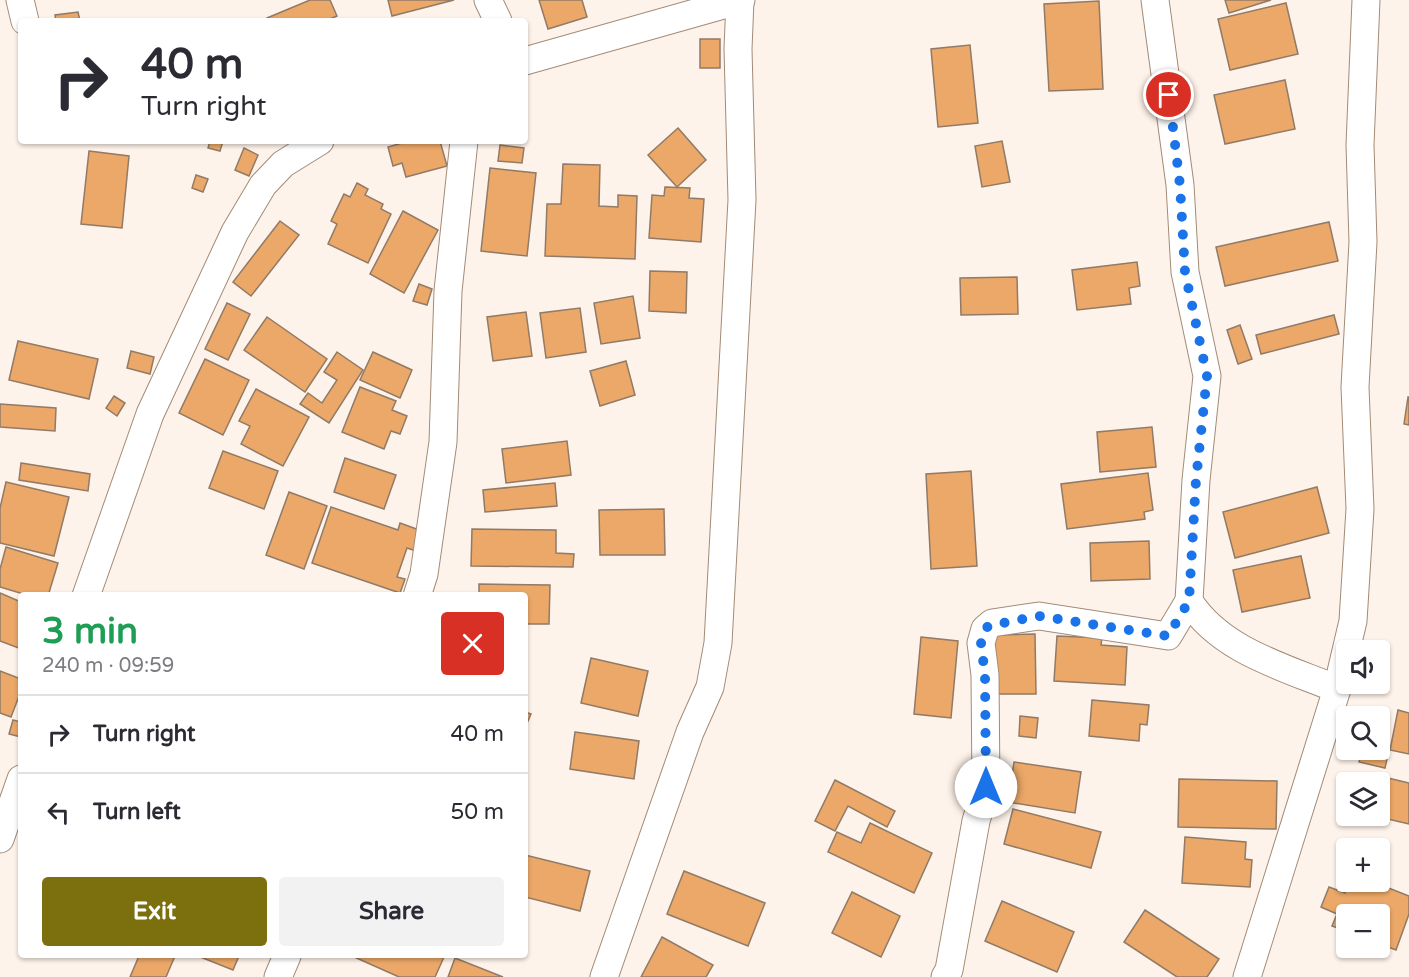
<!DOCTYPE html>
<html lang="en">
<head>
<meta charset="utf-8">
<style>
	:root { --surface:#fff; --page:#f2f2f3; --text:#2b2b33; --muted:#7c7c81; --line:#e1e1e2; --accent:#7b6f0e }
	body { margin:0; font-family:"Varela Round",sans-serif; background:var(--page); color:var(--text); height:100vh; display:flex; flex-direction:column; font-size:22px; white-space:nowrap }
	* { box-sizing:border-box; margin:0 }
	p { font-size:20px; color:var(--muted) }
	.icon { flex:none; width:33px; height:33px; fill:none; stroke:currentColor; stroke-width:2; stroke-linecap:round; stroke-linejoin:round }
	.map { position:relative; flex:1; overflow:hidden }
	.sheet { position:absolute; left:18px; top:592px; width:510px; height:366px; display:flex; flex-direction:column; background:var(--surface); border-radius:6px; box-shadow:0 2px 4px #0004 }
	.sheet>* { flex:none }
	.banner { position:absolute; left:18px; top:18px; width:510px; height:126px; border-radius:6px; box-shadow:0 2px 4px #0004; background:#fff; color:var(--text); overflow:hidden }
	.controls { position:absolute; left:1336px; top:640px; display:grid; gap:12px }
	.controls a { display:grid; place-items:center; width:54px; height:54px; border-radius:6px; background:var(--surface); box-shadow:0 2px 4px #0004; font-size:30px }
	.pin { position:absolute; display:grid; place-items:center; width:51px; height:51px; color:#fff; margin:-26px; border:3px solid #fff; border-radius:50%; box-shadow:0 2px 6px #0007 }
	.me { position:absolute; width:66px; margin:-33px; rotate:0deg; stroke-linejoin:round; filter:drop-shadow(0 0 4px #0008) }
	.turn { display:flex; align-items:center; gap:21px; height:126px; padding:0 24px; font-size:27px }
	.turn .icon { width:78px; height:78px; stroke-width:2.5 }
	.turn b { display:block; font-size:42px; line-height:51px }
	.round { display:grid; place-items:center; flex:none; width:63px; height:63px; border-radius:6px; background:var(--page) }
	.headline { display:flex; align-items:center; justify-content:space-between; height:102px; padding:0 24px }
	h1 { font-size:36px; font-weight:700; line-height:45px; color:#1e9e55 }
	.cta { display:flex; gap:12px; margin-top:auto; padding:12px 24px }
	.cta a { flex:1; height:69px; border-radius:6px; background:var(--accent); color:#fff; font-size:24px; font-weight:700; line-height:69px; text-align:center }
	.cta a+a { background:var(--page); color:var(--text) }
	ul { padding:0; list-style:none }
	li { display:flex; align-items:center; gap:18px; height:78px; padding:0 24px; border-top:2px solid var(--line) }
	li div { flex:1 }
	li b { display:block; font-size:22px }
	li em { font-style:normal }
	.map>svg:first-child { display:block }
	.building { fill:#eba868; stroke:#917a66; stroke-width:1.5 }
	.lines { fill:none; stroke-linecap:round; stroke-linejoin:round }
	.minor-casing { stroke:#a28b76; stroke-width:29 }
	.minor { stroke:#fff; stroke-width:27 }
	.route { stroke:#1a73e8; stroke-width:10; stroke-dasharray:0 18 }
</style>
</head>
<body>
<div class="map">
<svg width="1409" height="977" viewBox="0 0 1409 977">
	<rect width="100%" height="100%" fill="#fef3ea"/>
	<g class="building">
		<polygon points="310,0 330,0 337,16 325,21 268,21 267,18"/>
		<polygon points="388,0 454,0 392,16"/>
		<polygon points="539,0 582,0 587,17 548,29"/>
		<polygon points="1225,0 1271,0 1229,13"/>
		<polygon points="1099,1 1103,89 1049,91 1044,4"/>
		<polygon points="1286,3 1298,54 1230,70 1218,19"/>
		<polygon points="78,12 80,21 56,21 55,15"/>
		<rect x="700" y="39" width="20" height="29"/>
		<polygon points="970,45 978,123 938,127 931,49"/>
		<polygon points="1285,80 1295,129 1225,144 1214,95"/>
		<polygon points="678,128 706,160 677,187 648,155"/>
		<polygon points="210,141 223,141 220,151 208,148"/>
		<polygon points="409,141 440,141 447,166 406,177 402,163 393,166 388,147"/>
		<polygon points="1002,141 1010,182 982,187 975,146"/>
		<polygon points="500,145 524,148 522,163 498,161"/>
		<polygon points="244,148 258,155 249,176 235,170"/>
		<polygon points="89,151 129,156 122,228 81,224"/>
		<polygon points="563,164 600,165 599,206 618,207 618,195 637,196 635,259 545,256 547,204 561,204"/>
		<polygon points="490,168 536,173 527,256 481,251"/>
		<polygon points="196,175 208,179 203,192 192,188"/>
		<polygon points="357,183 368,189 365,195 383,204 381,209 391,214 368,263 328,244 337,224 331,221 344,194 350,197"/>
		<polygon points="665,187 690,188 689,198 704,199 701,242 649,238 652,195 664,196"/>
		<polygon points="403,211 438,230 404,293 370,274"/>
		<polygon points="280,221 299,235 251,296 233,282"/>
		<polygon points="1329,222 1338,261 1225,286 1216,247"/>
		<polygon points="1137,262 1140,286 1129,288 1131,304 1077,310 1072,270"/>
		<polygon points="650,271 687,272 686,313 649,311"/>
		<polygon points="1017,277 1018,314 961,315 960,278"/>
		<polygon points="419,284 432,289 427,305 413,301"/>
		<polygon points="633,296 640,338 601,344 594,303"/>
		<polygon points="227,303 250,314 228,360 205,349"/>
		<polygon points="580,308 586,352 546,358 540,313"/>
		<polygon points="526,312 532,356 493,361 487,317"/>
		<polygon points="1334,315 1339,334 1261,354 1256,335"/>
		<polygon points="267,317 327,359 305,392 244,350"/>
		<polygon points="1240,325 1252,359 1238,364 1227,330"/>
		<polygon points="18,341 98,359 89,399 9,380"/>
		<polygon points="131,351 154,357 150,374 127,368"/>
		<polygon points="337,352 363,370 329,423 300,404 308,393 322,403 337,380 324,372"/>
		<polygon points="373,352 412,370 400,398 360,380"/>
		<polygon points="205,359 249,380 223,435 179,413"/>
		<polygon points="626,361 635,395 600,406 590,371"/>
		<polygon points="360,387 396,401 392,410 407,416 400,434 391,431 384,449 342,432"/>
		<polygon points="256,389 309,417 283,466 241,444 250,426 239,421"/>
		<polygon points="114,396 125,403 117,416 106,408"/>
		<polygon points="1408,397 1409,397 1409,425 1404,424"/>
		<polygon points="0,404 56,408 55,431 0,427"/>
		<polygon points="1152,427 1156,467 1100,472 1097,432"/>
		<polygon points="567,441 571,475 506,483 502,449"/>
		<polygon points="223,451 278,471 264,509 209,488"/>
		<polygon points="345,458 396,475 384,509 334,492"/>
		<polygon points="21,463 90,474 88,491 19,480"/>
		<polygon points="971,471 977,566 931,569 926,474"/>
		<polygon points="1148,473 1153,510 1144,512 1145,519 1067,529 1061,484"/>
		<polygon points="6,482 69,497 54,556 0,543 0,508"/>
		<polygon points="555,483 557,506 485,512 483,490"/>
		<polygon points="1317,487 1329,533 1235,558 1223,512"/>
		<polygon points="289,492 327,506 304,569 266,555"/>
		<polygon points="331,507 398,530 400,523 422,531 416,551 407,548 397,577 405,579 400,593 312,563"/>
		<polygon points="664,509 665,555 600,555 599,510"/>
		<polygon points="472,529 556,530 556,553 574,554 573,567 471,566"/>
		<polygon points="1149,541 1150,579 1091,581 1090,543"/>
		<polygon points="6,547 58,563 48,596 30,596 0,587 0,569"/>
		<polygon points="1301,556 1310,598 1242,612 1233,570"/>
		<polygon points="479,584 550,585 549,624 525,624 525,596 479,596"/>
		<polygon points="0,593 21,602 21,649 0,641"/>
		<polygon points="1035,634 1036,694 995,694 995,635"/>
		<polygon points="1057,636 1102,638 1101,645 1127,647 1125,685 1054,681"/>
		<polygon points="921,637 958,641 951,718 914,714"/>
		<polygon points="591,658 648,671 638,716 581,703"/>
		<polygon points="0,671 21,679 21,691 11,717 0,713"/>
		<polygon points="1092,700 1149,705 1147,725 1140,724 1139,741 1089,736"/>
		<polygon points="1398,710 1409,713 1409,754 1390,750"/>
		<polygon points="525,712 531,714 525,728"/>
		<polygon points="1020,716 1038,718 1036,738 1019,736"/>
		<polygon points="13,720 21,722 21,737 9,734"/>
		<polygon points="575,732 639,741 634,779 570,769"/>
		<polygon points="1380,748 1389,750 1385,768 1359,762 1362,750"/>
		<polygon points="1014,762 1081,772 1075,813 1008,802"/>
		<polygon points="1388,778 1409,783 1409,824 1379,817 1382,805 1380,783 1372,783 1373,781 1387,784"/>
		<polygon points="1179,779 1277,781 1276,829 1178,827"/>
		<polygon points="835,780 895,811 887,827 848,806 835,831 815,821"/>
		<polygon points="1013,809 1101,832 1091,868 1004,844"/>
		<polygon points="870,823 932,853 914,893 828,852 837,832 861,843"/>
		<polygon points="1185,837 1246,842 1245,859 1252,860 1250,887 1182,883"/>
		<polygon points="525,855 590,871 580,911 525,897"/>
		<polygon points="684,871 765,903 748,946 667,914"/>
		<polygon points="1349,882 1373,890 1376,883 1409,896 1409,914 1396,950 1380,944 1380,915 1347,915 1347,931 1332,926 1337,914 1321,907 1329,887 1345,893"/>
		<polygon points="852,892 900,916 881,957 832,933"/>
		<polygon points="1002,901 1074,932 1057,972 985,941"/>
		<polygon points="1145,910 1219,959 1207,977 1177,977 1124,942"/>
		<polygon points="662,937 713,965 706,977 641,977"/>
		<polygon points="139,956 175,956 166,977 130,977"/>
		<polygon points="198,956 239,956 233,970"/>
		<polygon points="352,956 441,956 444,957 435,977 399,977"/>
		<polygon points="455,958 503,977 448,977"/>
	</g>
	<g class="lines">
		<g class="minor-casing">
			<g id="minor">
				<polyline points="20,0 25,21"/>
				<polyline points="488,0 498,21"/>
				<path d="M1155,0L1180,185L1185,272L1207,376L1196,480L1189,601C1221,651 1284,667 1337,689"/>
				<polyline points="525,61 741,0"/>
				<polyline points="86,596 150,414 235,232 263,185 283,164 320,141"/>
				<polyline points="417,596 424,574 443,442 448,291 464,141"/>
				<polyline points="0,839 21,779"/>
				<polyline points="278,977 287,956"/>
				<polyline points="604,977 690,732 710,687 718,643 742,200 738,49 740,0"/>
				<polyline points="945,977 949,970 976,821 986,787 985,675 981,643 985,629 992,623 1039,616 1168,636 1189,601"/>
				<polyline points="1247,977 1337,689 1353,621 1360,509 1355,387 1363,242 1360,145 1366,0"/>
			</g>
		</g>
		<use href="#minor" class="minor"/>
	</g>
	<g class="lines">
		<polyline class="route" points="986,787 985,675 981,644 982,635 988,626 1039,616 1168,636 1189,601 1196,480 1207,376 1185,272 1180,185 1169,95"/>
	</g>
</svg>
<div class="controls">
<a><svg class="icon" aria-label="sound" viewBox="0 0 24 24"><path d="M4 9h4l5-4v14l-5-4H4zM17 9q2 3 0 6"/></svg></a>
<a><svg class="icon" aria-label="search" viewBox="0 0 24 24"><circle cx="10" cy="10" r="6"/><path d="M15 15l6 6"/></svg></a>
<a><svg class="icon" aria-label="layers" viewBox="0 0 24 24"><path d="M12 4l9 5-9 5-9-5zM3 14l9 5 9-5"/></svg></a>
<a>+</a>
<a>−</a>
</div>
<div class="pin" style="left:1169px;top:95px;background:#d93025"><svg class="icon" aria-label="arrive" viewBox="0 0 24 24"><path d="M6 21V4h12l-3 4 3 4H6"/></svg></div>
<svg class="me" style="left:986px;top:787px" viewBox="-20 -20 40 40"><circle r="19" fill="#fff"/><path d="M0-13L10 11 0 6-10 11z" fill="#1a73e8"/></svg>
<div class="banner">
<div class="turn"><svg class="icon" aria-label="right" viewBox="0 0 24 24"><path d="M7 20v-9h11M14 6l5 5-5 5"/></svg><div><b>40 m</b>Turn right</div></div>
</div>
<section class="sheet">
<div class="headline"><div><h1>3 min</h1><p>240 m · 09:59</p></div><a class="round" style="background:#d93025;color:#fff"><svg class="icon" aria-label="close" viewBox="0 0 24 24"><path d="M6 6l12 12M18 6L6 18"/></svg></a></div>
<ul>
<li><svg class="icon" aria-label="right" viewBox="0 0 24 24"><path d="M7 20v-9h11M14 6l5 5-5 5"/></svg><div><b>Turn right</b></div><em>40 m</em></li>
<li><svg class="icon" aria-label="left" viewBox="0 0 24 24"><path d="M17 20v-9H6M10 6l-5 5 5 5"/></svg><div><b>Turn left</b></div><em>50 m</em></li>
</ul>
<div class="cta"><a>Exit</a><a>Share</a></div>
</section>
</div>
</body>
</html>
